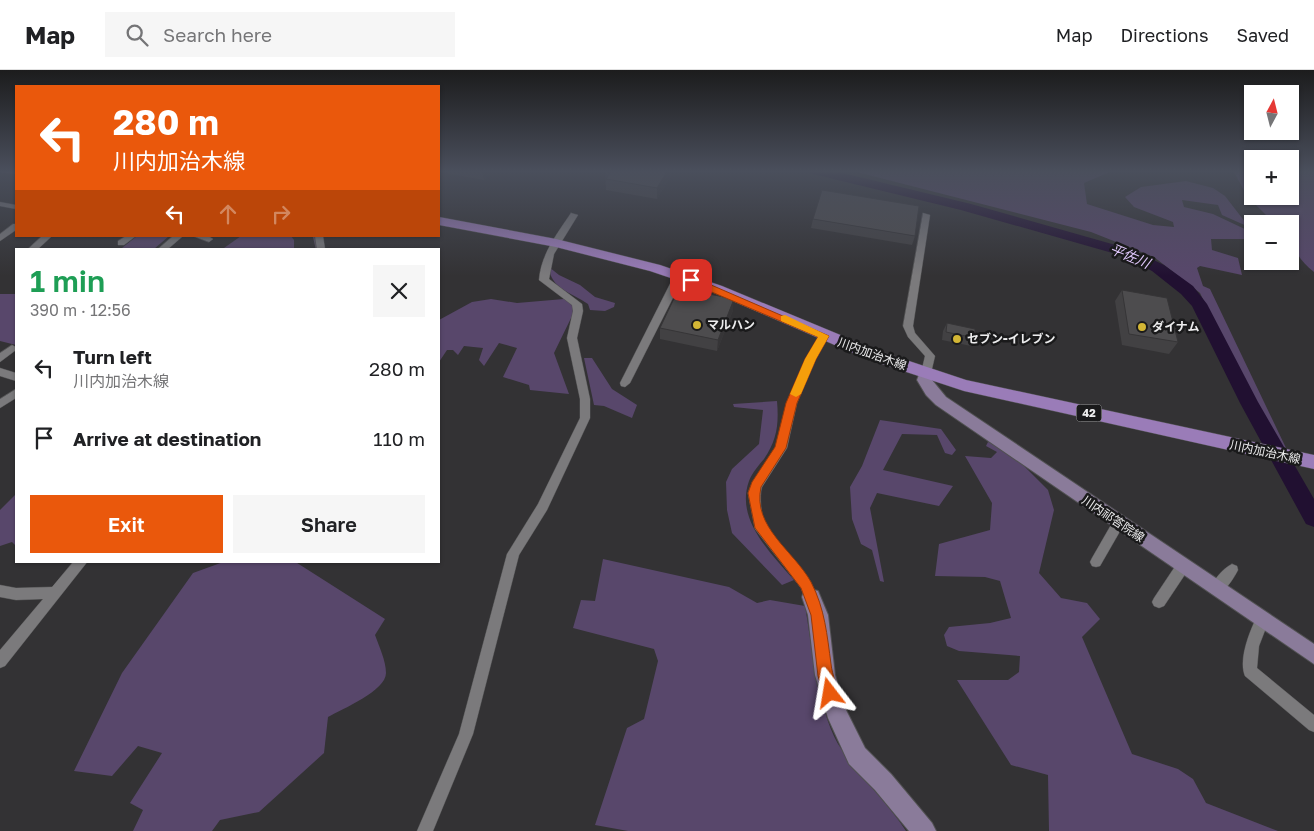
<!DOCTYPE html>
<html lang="en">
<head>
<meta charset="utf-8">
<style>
	:root { --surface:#fff; --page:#f6f6f6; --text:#202124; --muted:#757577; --line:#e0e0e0; --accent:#ea580c }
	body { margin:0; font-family:"Golos Text","Noto Sans JP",sans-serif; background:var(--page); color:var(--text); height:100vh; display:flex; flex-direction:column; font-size:19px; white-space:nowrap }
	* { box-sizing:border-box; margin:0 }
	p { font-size:16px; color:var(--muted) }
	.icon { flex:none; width:28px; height:28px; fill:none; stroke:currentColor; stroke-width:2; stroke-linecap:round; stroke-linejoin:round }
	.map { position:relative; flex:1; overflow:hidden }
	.details { position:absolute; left:15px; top:178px; width:425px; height:315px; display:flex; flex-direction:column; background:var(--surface); border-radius:0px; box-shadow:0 1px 4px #0004 }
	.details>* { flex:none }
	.top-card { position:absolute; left:15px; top:15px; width:425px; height:152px; border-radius:0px; box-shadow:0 1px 4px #0004; background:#ea580c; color:#fff; overflow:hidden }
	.needle { width:32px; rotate:7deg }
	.tools { position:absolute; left:1244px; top:15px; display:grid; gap:10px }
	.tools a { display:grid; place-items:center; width:55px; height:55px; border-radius:0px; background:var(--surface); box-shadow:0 1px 4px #0004; font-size:25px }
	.pin { position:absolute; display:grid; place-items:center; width:42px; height:42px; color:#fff; margin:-21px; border-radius:10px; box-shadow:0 2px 8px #0006 }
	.me { position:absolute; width:55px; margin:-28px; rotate:346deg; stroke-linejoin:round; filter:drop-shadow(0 0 4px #0008) }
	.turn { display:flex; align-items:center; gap:18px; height:105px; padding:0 15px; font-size:22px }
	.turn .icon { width:65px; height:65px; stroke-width:2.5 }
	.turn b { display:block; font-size:35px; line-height:42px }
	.lanes { display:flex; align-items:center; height:48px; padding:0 15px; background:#0003; justify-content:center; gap:25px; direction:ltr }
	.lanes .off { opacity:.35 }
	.round { display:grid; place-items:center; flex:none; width:52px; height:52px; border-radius:0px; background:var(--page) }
	.overview { display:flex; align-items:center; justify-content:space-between; height:85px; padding:0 15px }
	h1 { font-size:30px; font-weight:600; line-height:38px; color:#1e9e55 }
	.cta { display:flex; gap:10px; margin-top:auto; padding:10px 15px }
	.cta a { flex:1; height:58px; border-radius:0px; background:var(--accent); color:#fff; font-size:20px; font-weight:600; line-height:58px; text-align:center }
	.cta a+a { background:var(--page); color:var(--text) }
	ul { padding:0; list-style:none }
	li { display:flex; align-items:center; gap:15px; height:70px; padding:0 15px }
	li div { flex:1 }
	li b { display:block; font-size:19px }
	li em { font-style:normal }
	header { display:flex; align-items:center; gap:30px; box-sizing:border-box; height:70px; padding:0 25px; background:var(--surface); border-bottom:1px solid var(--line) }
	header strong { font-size:24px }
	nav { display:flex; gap:28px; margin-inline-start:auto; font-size:18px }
	.search { width:350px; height:45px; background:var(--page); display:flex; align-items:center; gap:12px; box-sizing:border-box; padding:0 18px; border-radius:0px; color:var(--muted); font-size:19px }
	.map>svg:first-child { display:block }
	.green { fill:#58476b }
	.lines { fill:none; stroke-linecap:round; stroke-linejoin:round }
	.stream { stroke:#5e5269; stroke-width:2.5 }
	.river { fill:#211031; fill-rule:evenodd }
	.street-casing { stroke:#515152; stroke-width:1 }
	.secondary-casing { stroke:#515152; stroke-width:2 }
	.primary-casing { stroke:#515152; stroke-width:1 }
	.street { fill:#7b7a7c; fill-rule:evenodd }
	.secondary { fill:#8a7b9a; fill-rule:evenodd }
	.primary { fill:#9a7cb8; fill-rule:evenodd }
	.wall { fill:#424143 }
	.shaded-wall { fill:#363537 }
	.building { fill:#4d4c4e; stroke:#363537 }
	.route { fill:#ea580c; stroke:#983908 }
	.slow { fill:#f59e0b }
	.poi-dot { fill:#d3b635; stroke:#1a1a1b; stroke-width:2 }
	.labels { text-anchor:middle; stroke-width:5; stroke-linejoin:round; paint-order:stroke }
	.shield { fill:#1a1a1b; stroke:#adadae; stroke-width:1 }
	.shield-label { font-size:11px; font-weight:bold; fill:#ececed }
	.poi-label { font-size:12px; font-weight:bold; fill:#ececed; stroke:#1a1a1b; text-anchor:start }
	.street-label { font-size:12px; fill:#ececed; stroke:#1a1a1b }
	.water-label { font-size:14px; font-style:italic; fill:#dfc7fb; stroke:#1a1a1b }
</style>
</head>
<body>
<header>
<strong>Map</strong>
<div class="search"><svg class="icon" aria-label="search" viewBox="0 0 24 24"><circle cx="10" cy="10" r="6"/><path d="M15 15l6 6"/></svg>Search here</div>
<nav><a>Map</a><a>Directions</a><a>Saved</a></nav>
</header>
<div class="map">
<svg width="1314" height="761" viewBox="0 0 1314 761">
	<rect width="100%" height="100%" fill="#333234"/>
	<g class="green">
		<polygon points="849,100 1124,100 1112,101 1084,113 1087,134 1153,155 1174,157 1173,152 1134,137 1125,127 1141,117 1186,111 1213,118 1225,126 1249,157 1222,145 1218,135 1182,130 1184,137 1213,144 1249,161 1248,169 1211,169 1212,180 1238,188 1242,205 1200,196 1197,198 1203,216 1210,219 1308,424 1252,331 1200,223 1154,187 1091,162"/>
		<path d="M1233,100H1252V126H1290V100H1314V202C1297,189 1290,174 1290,154H1275L1247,126Z"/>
		<polygon points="137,166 169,166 154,179 112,179 122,178"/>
		<polygon points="241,166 291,166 294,170 294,179 224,178"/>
		<path d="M549,197L559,205L580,215L595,227L615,233L614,237L605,241L590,240L588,234C572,223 550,218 549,197Z"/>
		<polygon points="0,224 16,224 16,275 0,271"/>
		<polygon points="491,229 517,233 564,229 573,235 573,244 554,283 569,324 530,320 529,315 503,307 517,278 499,273 484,296 479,290 483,278 464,276 458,285 453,280 447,280 439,292 439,250 472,232"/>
		<polygon points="584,288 592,288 612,319 637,335 632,348 604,336 594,335"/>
		<path d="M777,331C779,354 777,370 764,389C759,395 752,403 749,411C735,450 771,483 794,510L782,515L732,463L727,440L726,412L732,399L759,374L763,340L734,337L733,334Z"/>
		<polygon points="880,350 941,359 956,380 952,385 945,383 937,365 902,364 883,400 953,416 939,436 877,423 870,438 884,512 880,511 872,480 861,474 852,449 850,417 862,396"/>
		<polygon points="988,372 996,373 1013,385 1048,420 1054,440 1039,503 1061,528 1087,533 1100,549 1082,567 1132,684 1178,699 1193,709 1206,733 1278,761 1049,761 1048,705 1011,695 957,610 1008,610 1019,602 1020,586 959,581 947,576 944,565 949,557 990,553 1011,548 1000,511 985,507 935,506 939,474 990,460 992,433 965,386 991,388 997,382 986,376"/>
		<polygon points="16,424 16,476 12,472 0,476 0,440"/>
		<path d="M603,489L729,517L757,533L770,530L805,536C812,576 819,648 842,680C861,708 887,732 906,761H628L595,755L627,658L644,649L658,591L654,579L573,558L581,530L595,531Z"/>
		<path d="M226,491H294L385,549L375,565C379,576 386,591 386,603C386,621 342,639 328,647L324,683L259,742L220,750L212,761H133L143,740L130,733L162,683L138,676L112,706L74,701L122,603L193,503Z"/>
	</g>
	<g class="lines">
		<g class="stream">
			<polyline points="0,101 16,103"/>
			<polyline points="314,166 317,179"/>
		</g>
		<polygon class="river" points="807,100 830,100 971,134 1133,180 1164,195 1193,216 1207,234 1258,332 1314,429 1314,457 1306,454 1240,333 1192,236 1181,224 1152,201 1123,186 961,140 809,103"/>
		<g class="street-casing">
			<g id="street">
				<polygon points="0,132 16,135 16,139 0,136"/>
				<path d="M571,143L578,145L554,184L549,209L582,234L583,241L577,268L590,329V348L547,440L519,485L473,664L433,761H417L459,664L507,484L538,434L580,348V329L567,268L573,241L572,235L539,210C541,184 557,164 571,143Z"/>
				<polygon points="923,143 930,145 913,256 915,263 935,286 931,303 926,307 921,303 925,286 908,267 903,256"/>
				<polygon points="13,154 16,154 16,160 0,171 0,164"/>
				<polygon points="42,166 52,166 38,179 28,179"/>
				<polygon points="126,166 136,166 124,175 118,175 118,171"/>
				<polygon points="173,166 183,166 168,179 158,179"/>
				<polygon points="193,166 208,166 213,169 209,172"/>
				<polygon points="315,166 323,166 325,179 317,179"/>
				<polygon points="679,203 684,206 630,313 625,317 621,316 620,313 674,206"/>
				<path d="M824,263L829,266L816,289L797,333L787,378L762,417C759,426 761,447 766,455C782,480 806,499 818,527L816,531L811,533L806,531L801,518L755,459L748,423L752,413L776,377L787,333L806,289L821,264Z"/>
				<polygon points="12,275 16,277 16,280 0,292 0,283"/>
				<polygon points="0,298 16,303 16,311 0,306"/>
				<polygon points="16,319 16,328 0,338 0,329"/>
				<polygon points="1119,447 1123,448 1125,452 1123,456 1100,496 1096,497 1092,496 1090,492 1092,488 1115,448"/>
				<polygon points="1183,490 1188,492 1189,496 1188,500 1164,536 1159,538 1154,536 1152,532 1154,528 1178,492"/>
				<polygon points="74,491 88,491 5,596 0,598 0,580 43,529 16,530 0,527 0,515 16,518 52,517"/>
				<path d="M1232,494L1237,496L1238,500C1234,508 1225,522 1216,525L1211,523L1209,519C1213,511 1223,498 1232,494Z"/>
				<path d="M1262,544L1267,546L1269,550L1259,576L1257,598L1314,645V662L1309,660L1245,606C1238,589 1250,561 1257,546Z"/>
			</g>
		</g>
		<g class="secondary-casing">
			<g id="secondary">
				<polygon points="926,298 931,299 933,303 932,310 946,327 1314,574 1314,594 936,335 926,325 917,310 921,299"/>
				<polygon points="811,519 818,521 828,545 835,605 845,638 865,678 891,704 932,753 936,761 909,761 875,720 849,694 828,648 815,605 808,545 802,527 804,521"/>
			</g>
		</g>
		<g class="primary-casing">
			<polygon id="primary" points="439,147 556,169 660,195 722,216 879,281 966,310 1314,385 1314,399 964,321 867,289 712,222 650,201 556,177 439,155"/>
		</g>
		<use href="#street" class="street"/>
		<use href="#secondary" class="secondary"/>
		<use href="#primary" class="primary"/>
	</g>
	<g class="wall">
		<polygon points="439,100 494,100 484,110 439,102"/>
		<polygon points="605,100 674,100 657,129 606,120"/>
		<polygon points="813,149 915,166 912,175 811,158"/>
		<polygon points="1122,220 1178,272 1169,284 1122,275 1115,231"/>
		<polygon points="733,240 717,281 660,269 660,258"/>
		<polygon points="947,253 975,268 971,276 942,270 943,261"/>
	</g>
	<g class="shaded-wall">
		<polygon points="482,100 494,100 484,110"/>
		<polygon points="668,100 674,100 657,129 657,118"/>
		<polygon points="734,229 733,240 717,281 718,270"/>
	</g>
	<g class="building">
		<polygon points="605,100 668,100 657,118 606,109 611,101"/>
		<polygon points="822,120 919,136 915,166 813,149"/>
		<polygon points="679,218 734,229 718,270 660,258"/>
		<polygon points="1122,220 1167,228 1178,272 1129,264"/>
		<polygon points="947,253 975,259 975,268 946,262"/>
	</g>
	<linearGradient id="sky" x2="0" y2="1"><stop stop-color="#1c1c1d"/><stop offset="0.49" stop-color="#4a4f5c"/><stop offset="1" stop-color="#4a4f5c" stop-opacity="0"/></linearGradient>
	<rect width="1314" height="206" fill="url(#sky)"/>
	<path class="route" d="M688,208H695L829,266L816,289L797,333L786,378L761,417C752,457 794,481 811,512C825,539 827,565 831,594C832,605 839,619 835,628L830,630L825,628L818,606L811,545L801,518L755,458L748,423L752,412L775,377L786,333L805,289L818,267L688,212Z"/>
	<polygon class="slow" points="785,245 829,266 816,289 801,324 796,327 790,324 805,289 818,267 781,251 781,246"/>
	<g class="poi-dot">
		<circle cx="697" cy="255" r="5"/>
		<circle cx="1142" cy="257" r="5"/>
		<circle cx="957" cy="269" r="5"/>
	</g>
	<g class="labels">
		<rect class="shield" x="1076.5" y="334.5" width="25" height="17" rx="4"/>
		<g class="shield-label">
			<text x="1089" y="347">42</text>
		</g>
		<g class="poi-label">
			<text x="707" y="259">マルハン</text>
			<text x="1152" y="261">ダイナム</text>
			<text x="967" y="273">セブン-イレブン</text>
		</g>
		<g class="street-label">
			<text transform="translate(872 284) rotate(20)" y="4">川内加治木線</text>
			<text transform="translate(1265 382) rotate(12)" y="4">川内加治木線</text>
			<text transform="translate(1113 449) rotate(34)" y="4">川内祁答院線</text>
		</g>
		<g class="water-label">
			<text transform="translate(1130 186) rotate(23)" y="5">平佐川</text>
		</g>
	</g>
</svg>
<div class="tools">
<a><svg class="needle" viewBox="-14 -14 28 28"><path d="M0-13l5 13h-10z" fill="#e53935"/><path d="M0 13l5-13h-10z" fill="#757577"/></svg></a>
<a>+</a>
<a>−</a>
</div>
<div class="pin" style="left:691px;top:210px;background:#d93025"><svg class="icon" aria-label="arrive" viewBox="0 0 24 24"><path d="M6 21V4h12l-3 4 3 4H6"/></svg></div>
<svg class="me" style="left:830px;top:623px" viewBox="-20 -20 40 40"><path d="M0-17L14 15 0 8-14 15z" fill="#ea580c" stroke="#fff" stroke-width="4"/></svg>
<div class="top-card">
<div class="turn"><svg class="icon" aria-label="left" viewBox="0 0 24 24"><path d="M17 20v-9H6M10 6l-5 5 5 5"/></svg><div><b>280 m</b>川内加治木線</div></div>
<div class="lanes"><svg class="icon" aria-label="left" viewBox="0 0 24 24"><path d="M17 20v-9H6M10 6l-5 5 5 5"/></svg><svg class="icon off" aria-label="ahead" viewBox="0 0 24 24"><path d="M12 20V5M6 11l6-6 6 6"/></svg><svg class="icon off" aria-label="right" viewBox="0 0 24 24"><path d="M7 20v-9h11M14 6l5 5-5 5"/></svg></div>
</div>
<section class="details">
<div class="overview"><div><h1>1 min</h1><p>390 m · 12:56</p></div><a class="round"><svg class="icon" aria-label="close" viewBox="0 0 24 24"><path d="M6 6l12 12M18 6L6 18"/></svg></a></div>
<ul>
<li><svg class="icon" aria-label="left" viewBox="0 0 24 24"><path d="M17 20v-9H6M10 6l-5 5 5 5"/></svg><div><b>Turn left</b><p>川内加治木線</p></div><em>280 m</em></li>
<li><svg class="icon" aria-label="arrive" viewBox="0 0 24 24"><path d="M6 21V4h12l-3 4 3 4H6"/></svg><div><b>Arrive at destination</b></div><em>110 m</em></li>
</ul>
<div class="cta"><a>Exit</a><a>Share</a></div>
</section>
</div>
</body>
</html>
